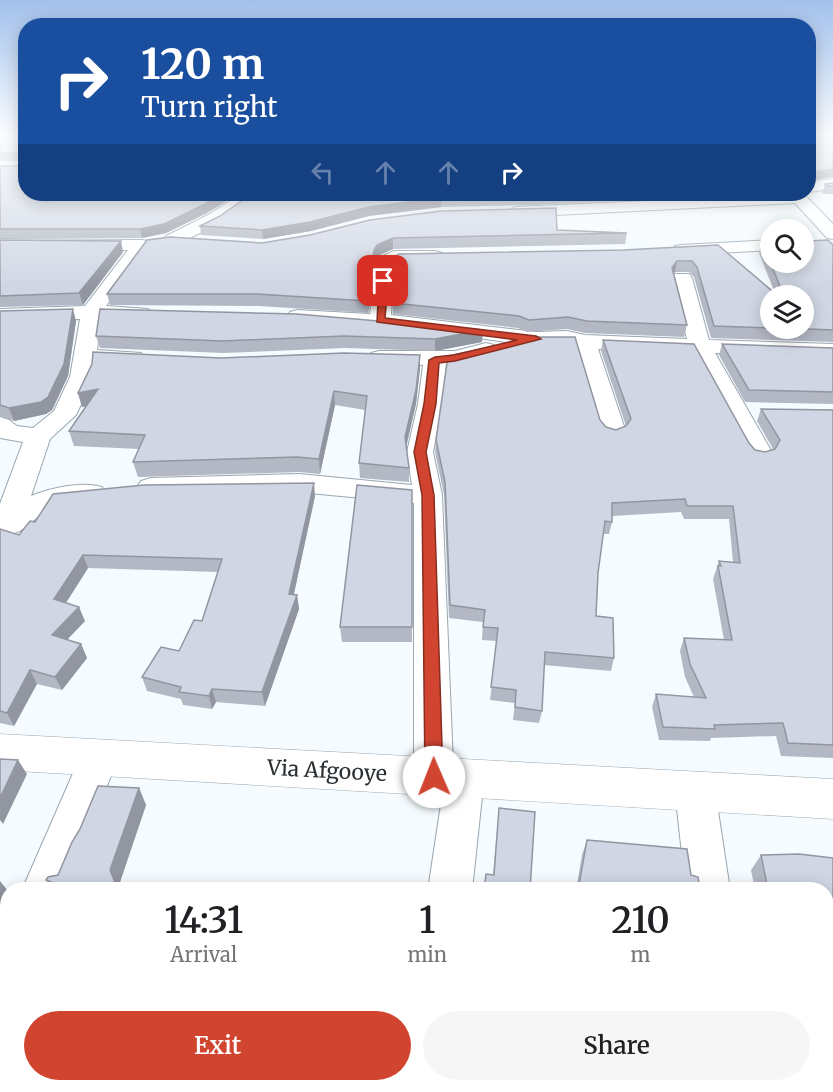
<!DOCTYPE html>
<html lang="en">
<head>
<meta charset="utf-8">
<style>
	:root { --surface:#fff; --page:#f6f6f6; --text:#202124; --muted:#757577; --accent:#d14530 }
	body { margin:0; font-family:Merriweather,serif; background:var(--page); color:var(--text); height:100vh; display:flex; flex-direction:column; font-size:22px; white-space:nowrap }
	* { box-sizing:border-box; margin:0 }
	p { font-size:20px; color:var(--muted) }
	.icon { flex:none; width:33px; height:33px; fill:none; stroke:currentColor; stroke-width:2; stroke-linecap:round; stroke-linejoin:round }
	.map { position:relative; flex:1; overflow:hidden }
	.side { position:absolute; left:0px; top:882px; width:834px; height:210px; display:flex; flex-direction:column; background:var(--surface); border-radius:24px 24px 0 0; box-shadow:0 3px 15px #0003 }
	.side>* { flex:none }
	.hud { position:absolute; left:18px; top:18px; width:798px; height:183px; border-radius:24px; box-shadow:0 3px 15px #0003; background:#1a4fa0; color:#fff; overflow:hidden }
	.tools { position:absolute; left:760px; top:219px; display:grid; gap:12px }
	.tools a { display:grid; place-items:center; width:54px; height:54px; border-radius:50%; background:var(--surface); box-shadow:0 3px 15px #0003; font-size:30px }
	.pin { position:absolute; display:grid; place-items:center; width:51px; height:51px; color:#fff; margin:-26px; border-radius:12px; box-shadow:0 3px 9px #0006 }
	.me { position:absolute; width:66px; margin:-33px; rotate:359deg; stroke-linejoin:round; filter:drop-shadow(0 0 4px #0008) }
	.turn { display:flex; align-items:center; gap:21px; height:126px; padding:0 24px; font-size:27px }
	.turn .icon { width:78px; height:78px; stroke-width:2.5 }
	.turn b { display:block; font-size:42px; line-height:51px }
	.lanes { display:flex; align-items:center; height:57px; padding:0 24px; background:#0003; justify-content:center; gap:30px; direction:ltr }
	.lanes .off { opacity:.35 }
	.eta { display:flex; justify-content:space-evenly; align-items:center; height:102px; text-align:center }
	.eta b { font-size:36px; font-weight:600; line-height:42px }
	.primary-button { display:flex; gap:12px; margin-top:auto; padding:12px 24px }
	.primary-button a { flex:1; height:69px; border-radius:36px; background:var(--accent); color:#fff; font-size:24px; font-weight:600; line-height:69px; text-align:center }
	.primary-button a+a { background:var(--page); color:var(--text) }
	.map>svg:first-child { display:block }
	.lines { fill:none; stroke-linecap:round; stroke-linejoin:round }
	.street-casing { stroke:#99a7af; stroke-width:2 }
	.secondary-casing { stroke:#99a7af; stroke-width:1 }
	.street { fill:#fff; fill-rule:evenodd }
	.secondary { fill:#fff; fill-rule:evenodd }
	.wall { fill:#b3b8c4; fill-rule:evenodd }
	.shaded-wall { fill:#9296a0 }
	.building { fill:#d0d6e4; stroke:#9296a0; stroke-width:1.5 }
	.route { fill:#d14530; stroke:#882d1f; stroke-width:1.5 }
	.labels { text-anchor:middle; stroke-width:6; stroke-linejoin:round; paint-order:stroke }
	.near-street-label { font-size:21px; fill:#292f33; stroke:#fff }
</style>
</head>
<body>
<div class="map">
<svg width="833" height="1092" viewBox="0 0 833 1092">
	<rect width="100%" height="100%" fill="#f5fbff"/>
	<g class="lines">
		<g class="street-casing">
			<g id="street">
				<polygon points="833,179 833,189 808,192 808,182"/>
				<polygon points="241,194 259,194 220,223 178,244 166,244 163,240 166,236 208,215"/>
				<polygon points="804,194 833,224 833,239 827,238 795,203 515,217 507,212 515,207"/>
				<path d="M0,239L142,240L148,241L151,245L106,306L148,309L151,313L148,317L101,318L97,350L141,353L144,358L141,363L133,365L95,363L94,377L76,415L50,439L31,496C51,488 80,481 102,487L106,493L102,499C83,504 62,502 45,512C30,520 20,539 0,533V504L23,442L0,438V417L9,420L17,426L33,428L54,411L70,377L80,319L0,321V309L85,306L128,250L0,249Z"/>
				<polygon points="771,240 771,250 681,255 675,254 672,250 675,246 681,245"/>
				<polygon points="394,251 435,251 442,253 444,257 442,261 435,263 394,265 391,315 536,332 567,331 585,335 687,339 672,278 675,274 689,274 692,278 709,340 833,344 833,358 715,353 773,454 769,460 760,462 751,460 747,454 692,353 598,349 626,432 622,437 613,440 604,437 600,432 575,346 536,346 406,328 297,322 290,320 287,316 290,312 297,310 370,314 376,262 378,258"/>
				<polygon points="486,343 494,345 497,350 494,355 455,365 446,365 442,404 433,452 442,495 453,765 464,761 478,766 484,778 472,890 428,890 443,791 434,794 420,789 414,777 414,503 299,492 151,496 141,493 137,487 141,481 151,478 299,474 412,485 407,452 418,404 423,365 371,363 368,358 371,353 379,351 455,351"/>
				<polygon points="99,741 113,746 118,758 66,890 22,890 85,746"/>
				<polygon points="695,773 709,778 715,791 730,890 686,890 675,791 681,778"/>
				<polygon points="8,955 8,1016 0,1019 0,958"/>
				<rect x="400" y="1084" width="52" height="8"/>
			</g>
		</g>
		<g class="secondary-casing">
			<polygon id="secondary" points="0,734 833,779 833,819 0,770"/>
		</g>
		<use href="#street" class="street"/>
		<use href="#secondary" class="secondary"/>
	</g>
	<g class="wall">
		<polygon points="0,135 26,135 26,194 238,194 207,213 166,233 142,238 0,238 0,166 25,166 25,161 0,161"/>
		<polygon points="825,184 833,186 833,194 824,194 822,193"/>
		<polygon points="251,194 727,194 726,195 535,205 441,207 369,216 311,231 263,239 201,235 200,226 220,216"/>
		<polygon points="557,230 627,233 625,244 393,249 377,256 374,261 368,313 259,306 110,305 107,294 262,243"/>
		<polygon points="0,240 123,252 83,305 0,307"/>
		<path d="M808,241L833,245V342L711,338L694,277L689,272H675L674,273L687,325L684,337L585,333L567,329L527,332L518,328L393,314V303L623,250L718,245L775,293L759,253L762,242ZM771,296H804L771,328Z"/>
		<polygon points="0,311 76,321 68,376 52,410 46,414 14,421 0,416"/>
		<polygon points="483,330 482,342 435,351 345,348 224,353 100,348 96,336"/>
		<polygon points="603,340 749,443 755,450 765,452 773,449 757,421 761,409 833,410 833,758 781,756 776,736 711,738 710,741 659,740 652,707 656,694 694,697 685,677 680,651 684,638 724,640 713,579 719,561 733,562 729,519 684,519 681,512 612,516 612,522 609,534 603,534 598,573 596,616 614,658 611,671 544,665 542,711 539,723 513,720 515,703 490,700 497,641 482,640 483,622 449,618 444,495 435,452 436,440 600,420 606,427 616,430 626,426 601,351"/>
		<polygon points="722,344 833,348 833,404 745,402 719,355"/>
		<polygon points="420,368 416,404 406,446 409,468 409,482 360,478 359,463 365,410 335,405 320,474 299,472 138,477 133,462 139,449 74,446 69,431 86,406 82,407 78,393"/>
		<polygon points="412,490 412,642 342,642 340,627"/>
		<polygon points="315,496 294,594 297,595 299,609 265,706 216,702 212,709 183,705 181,699 147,691 142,677 179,651 202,621 218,572 88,568 66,603 85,621 67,640 81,644 87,658 62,690 37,684 14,726 0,723 0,529 19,535 35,522"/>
		<polygon points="139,788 146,805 119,885 120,890 52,890 46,880 58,875"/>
		<polygon points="499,808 530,890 493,875"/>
		<polygon points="587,840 691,875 700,890 576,890 582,855"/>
		<polygon points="761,855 833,858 833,1037 826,1036 826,890 755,890 751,870"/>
		<polygon points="130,1084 383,1084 383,1088"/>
		<polygon points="526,1084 739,1084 740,1092 526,1092"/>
	</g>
	<g class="shaded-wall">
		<polygon points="833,169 833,177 808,181 808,173"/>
		<polygon points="223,194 238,194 207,213 166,233 142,238 140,229"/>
		<polygon points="441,198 441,207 369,216 311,231 263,239 262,230 369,207"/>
		<polygon points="393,238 393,249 377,256 374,261 368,313 368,301 374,250 377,245"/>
		<polygon points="121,241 123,252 83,305 79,293"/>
		<polygon points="677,261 675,272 670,279 672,268"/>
		<polygon points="73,309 76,321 68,376 52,410 46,414 14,421 9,408"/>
		<polygon points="483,330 482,342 435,351 435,339"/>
		<polygon points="420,355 420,368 416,404 405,452 405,437"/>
		<polygon points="98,389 102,403 82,407 78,393"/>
		<polygon points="334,391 335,405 320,474 319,459"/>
		<polygon points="314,483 315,496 291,607 289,594"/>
		<polygon points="83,555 88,568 60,612 54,599"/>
		<polygon points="297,595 299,609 265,706 262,692"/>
		<polygon points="79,607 85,621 58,649 52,635"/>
		<polygon points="81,644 87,658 62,690 55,677"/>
		<polygon points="30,670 37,684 14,726 7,713"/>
		<polygon points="212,689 216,702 212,709 209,696"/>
		<polygon points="18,760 27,774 3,824 0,820 0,798"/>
		<polygon points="139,788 146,805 119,885 120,890 118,890 110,870"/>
		<polygon points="0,881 8,891 8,899 0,915"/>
		<polygon points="83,1084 98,1084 95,1092 80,1092"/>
		<polygon points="314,1084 317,1084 317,1092 313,1092"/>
	</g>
	<g class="building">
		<polygon points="0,135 26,135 26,194 223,194 205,204 164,224 140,229 0,229 0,166 25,166 25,153 0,153"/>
		<polygon points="808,135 833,135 833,169 808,173"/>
		<polygon points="833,183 833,186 827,186 825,184"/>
		<polygon points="251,194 587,194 536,196 441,198 369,207 310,222 262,230 200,226 220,216"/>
		<polygon points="556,208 557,230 627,233 393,238 377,245 374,250 368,301 257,294 107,294 147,240 170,237 262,243 310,235 370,220 441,211"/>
		<polygon points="804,238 808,241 828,240 833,245 833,330 783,328 804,328 804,296 784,296 762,242 771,242 771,262 804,262"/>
		<polygon points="0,240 121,241 79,293 0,296"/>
		<polygon points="718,245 778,296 771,296 771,328 714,326 697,267 692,261 677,261 672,268 687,325 587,321 568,317 529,320 519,316 393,303 396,256 399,254 623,250"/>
		<polygon points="73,309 64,364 48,397 41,402 9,408 0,405 0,311"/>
		<polygon points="100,309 297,314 483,330 435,339 344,336 222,341 96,336"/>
		<polygon points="538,337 575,337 600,420 606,427 616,430 626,426 631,419 603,340 694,344 749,443 755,450 765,452 775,449 780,440 761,409 833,410 833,745 788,743 783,723 714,725 715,729 663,727 656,694 706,698 690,664 684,638 732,640 718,566 721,566 719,561 740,563 733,506 687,506 685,499 612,503 612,522 605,521 598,573 596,616 613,618 614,658 545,652 542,711 515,707 516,690 491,687 498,628 483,627 485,610 450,605 445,482 436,440 448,356"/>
		<polygon points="722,344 833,348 833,392 749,390"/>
		<polygon points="93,352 221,358 344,353 420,355 416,390 405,437 409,468 359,463 367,396 334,391 319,459 297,457 133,462 145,435 69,431 98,389 78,393 92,364"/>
		<polygon points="314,483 289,594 297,595 262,692 212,689 209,696 179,692 181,687 142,677 161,647 179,651 194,620 202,621 222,559 83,555 54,599 79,607 52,635 81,644 55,677 30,670 7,713 0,711 0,529 19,535 30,521 35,522 53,494 144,485"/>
		<polygon points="357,485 412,490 412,627 340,627"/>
		<polygon points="0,759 18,760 0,798"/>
		<polygon points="98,786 139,788 110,870 118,890 65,890 64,887 46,880 48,877 58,875 72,842 80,829"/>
		<polygon points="499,808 535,812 530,890 484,890 486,874 494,875"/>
		<polygon points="587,840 687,849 691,875 698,877 700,890 578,890"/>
		<polygon points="799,854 833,858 833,1023 826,1022 826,890 768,890 761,855"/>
		<polygon points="57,1084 83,1084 80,1092 54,1092"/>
		<polygon points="130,1084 314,1084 313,1092 127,1092"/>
		<polygon points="529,1084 739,1084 740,1092 529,1092"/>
	</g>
	<linearGradient id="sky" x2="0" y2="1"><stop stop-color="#a2c0ec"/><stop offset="0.47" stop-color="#fafdff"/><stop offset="1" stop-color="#fafdff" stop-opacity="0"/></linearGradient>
	<rect width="833" height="288" fill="url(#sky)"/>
	<polygon class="route" points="383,279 388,281 385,318 536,336 541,339 455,361 439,363 436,404 426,452 434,495 443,777 440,782 434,785 428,782 425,777 422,495 414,452 424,404 429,360 435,357 454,355 517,340 377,322 379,281"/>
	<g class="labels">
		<g class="near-street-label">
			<text transform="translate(327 771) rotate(3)" y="7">Via Afgooye</text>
		</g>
	</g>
</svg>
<div class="tools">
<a><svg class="icon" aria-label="search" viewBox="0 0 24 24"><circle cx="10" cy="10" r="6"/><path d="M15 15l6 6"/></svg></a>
<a><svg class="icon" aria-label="layers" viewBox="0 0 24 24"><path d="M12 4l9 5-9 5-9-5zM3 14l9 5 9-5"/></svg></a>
</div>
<div class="pin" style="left:383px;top:281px;background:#d93025"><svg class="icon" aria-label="arrive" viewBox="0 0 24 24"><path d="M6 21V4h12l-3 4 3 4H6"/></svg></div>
<svg class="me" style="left:434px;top:777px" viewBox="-20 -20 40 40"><circle r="19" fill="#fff"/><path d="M0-13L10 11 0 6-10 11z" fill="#d14530"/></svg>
<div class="hud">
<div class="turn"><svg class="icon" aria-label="right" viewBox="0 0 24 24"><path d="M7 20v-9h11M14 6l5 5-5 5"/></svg><div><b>120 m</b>Turn right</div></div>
<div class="lanes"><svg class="icon off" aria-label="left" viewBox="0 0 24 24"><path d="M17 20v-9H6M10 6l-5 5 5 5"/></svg><svg class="icon off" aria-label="ahead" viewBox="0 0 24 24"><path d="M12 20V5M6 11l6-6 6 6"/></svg><svg class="icon off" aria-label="ahead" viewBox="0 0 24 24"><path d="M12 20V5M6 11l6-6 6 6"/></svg><svg class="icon" aria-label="right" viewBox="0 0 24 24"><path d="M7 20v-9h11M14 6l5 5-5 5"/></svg></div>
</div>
<section class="side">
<div class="eta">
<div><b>14:31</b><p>Arrival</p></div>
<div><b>1</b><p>min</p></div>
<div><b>210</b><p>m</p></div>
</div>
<div class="primary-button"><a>Exit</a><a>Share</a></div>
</section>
</div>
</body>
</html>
